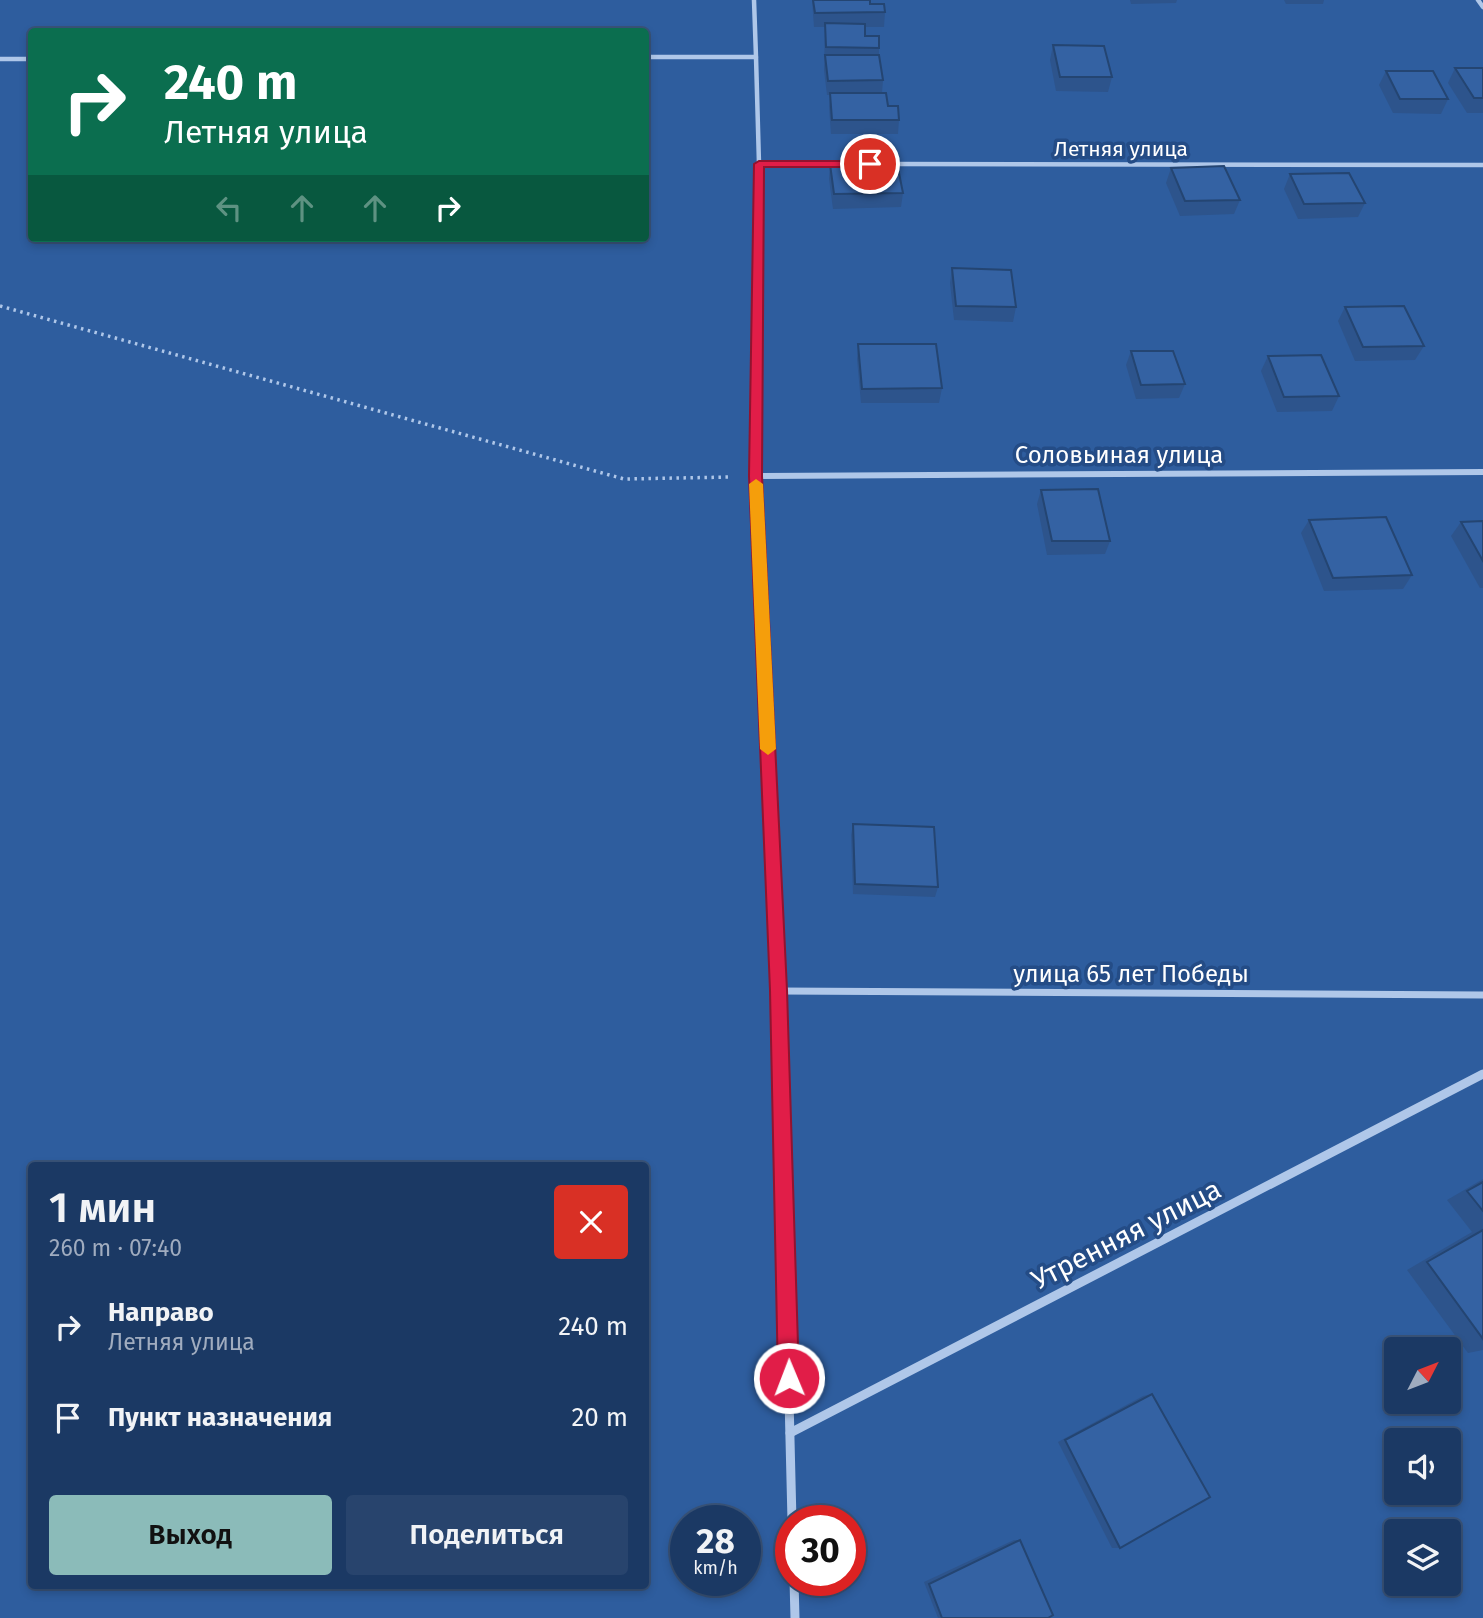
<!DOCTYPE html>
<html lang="ru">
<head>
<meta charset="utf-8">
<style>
	:root { --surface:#1b3964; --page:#28446d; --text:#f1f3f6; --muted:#a0acbf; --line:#395378; --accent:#8bbbb9 }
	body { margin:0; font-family:"Fira Sans",sans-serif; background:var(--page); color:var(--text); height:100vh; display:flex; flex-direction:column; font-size:26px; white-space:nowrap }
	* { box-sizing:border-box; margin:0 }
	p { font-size:23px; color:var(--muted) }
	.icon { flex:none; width:38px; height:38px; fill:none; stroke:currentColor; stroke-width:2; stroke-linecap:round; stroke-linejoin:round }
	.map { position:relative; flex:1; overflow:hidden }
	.drawer { position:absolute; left:28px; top:1162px; width:621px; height:427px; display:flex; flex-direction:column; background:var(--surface); border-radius:7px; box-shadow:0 4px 10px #0003,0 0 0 2px var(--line) }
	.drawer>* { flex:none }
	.hud { position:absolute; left:28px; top:28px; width:621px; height:214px; border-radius:7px; box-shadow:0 4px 10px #0003,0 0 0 2px var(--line); background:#0b6e4f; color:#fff; overflow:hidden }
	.needle { width:46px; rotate:48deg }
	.controls { position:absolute; left:1384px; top:1337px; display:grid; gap:14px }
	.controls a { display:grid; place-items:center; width:77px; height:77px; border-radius:7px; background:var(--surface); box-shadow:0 4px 10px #0003,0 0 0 2px var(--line); font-size:35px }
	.speed { position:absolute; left:670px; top:1505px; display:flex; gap:14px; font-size:35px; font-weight:700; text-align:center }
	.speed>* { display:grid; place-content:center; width:91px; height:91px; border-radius:50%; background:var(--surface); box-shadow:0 4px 10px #0003,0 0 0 2px var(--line); line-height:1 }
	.speed small { font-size:18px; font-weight:400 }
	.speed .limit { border:10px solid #d22; background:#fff; color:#111 }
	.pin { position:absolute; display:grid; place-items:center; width:60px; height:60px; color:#fff; margin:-30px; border:4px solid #fff; border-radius:50%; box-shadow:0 2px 7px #0007 }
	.me { position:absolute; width:77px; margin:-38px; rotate:359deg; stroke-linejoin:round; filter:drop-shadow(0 0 5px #0008) }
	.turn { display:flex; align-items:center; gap:24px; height:147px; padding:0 21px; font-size:32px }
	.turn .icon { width:91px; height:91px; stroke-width:2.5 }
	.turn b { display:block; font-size:49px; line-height:60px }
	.lanes { display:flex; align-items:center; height:66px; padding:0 21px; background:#0003; justify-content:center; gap:35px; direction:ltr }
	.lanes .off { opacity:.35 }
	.round { display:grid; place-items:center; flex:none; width:74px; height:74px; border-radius:7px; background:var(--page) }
	.head { display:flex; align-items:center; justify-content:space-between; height:119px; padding:0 21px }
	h1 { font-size:42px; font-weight:600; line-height:52px }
	.cta { display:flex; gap:14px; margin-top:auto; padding:14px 21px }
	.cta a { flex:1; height:80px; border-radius:7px; background:var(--accent); color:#111; font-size:28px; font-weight:600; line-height:80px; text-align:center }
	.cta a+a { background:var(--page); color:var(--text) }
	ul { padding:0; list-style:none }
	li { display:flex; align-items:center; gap:21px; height:91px; padding:0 21px }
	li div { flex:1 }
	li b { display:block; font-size:26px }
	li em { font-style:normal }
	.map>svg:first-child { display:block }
	.green { fill:#2e5d9e; fill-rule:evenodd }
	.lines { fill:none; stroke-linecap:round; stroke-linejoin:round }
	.path { stroke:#afc7e9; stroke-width:3.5; stroke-dasharray:2.5 4.5; stroke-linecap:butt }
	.minor-far3 { stroke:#afc7e9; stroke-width:4.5 }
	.minor-far2 { stroke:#afc7e9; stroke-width:6 }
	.minor-far1 { stroke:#afc7e9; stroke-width:7 }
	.minor { stroke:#afc7e9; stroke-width:9 }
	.wall { fill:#2d548c }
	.building { fill:#3462a3; stroke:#244572; stroke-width:2 }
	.route { fill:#e11d48; stroke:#92132f; stroke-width:2 }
	.slow { fill:#f59e0b }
	.labels { text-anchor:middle; stroke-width:7; stroke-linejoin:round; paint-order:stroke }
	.far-street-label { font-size:21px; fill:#fff; stroke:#244c86 }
	.street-label { font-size:24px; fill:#fff; stroke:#244c86 }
	.near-street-label { font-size:28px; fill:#fff; stroke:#244c86 }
</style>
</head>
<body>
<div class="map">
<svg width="1483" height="1618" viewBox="0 0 1483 1618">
	<rect width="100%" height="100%" fill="#244c86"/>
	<path class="green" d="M0,0H1483V1618H0ZM32,32H646V238H32ZM32,1166H646V1586H32ZM1396,1349H1449V1402H1396ZM1396,1440H1449V1493H1396ZM686,1521H746V1580H686ZM791,1521H850V1580H791ZM1396,1531H1449V1584H1396Z"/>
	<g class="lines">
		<polyline class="path" points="0,306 624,479 732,477"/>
		<g class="minor-far3">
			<polyline points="1478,0 1483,7"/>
			<polyline points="646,57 756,57 754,0"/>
			<polyline points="756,57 759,164 758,283"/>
			<polyline points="0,59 32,59"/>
			<polyline points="759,164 838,164"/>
			<polyline points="889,164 1483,165"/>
		</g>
		<g class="minor-far2">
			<polyline points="758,281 756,476 763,635"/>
			<polyline points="756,476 1483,472"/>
		</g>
		<g class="minor-far1">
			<polyline points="763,633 781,1073"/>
			<polyline points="779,991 1483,995"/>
		</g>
		<g class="minor">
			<polyline points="781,1071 792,1521"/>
			<polyline points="790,1433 1483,1074"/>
			<polyline points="794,1580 795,1618"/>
		</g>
	</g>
	<g class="wall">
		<polygon points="812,0 870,0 870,4 885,12 884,27 865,27 865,36 879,48 879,55 883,80 882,93 888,106 899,120 898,134 831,134 829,107 830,95 827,95 824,70 825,27 814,27"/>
		<polygon points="1130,0 1177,0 1176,3 1131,4"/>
		<polygon points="1284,0 1324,0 1323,4 1286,4"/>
		<polygon points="1053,45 1112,77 1108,92 1056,91 1050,60"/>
		<polygon points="1455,68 1483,68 1483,113 1467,113 1448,83"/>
		<polygon points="1386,71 1448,99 1441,114 1393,113 1379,85"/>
		<polygon points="830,164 903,193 901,207 833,209 829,179"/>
		<polygon points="1171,168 1240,200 1234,214 1180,216 1166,183"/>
		<polygon points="1290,174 1365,203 1358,217 1298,219 1284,189"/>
		<polygon points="952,268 1016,307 1013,322 954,320 950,283"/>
		<polygon points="1345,307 1424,346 1415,360 1355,361 1338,321"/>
		<polygon points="858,344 942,388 939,403 861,403 857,359"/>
		<polygon points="1131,351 1185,384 1179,398 1136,399 1126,365"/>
		<polygon points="1268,356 1339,396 1332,411 1277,412 1261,371"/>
		<polygon points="1041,490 1110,541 1105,554 1047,555 1037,504"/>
		<polygon points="1309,520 1412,575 1403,589 1324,591 1301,533"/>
		<polygon points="1483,521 1483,588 1480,588 1451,536 1461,522"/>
		<polygon points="853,824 938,887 935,897 853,894 851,835"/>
		<polygon points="1483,1179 1483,1350 1468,1353 1407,1270 1472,1232 1447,1200"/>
		<polygon points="1152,1394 1120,1548 1112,1548 1058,1442 1143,1396"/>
		<polygon points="1014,1540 1020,1540 1048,1618 938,1618 924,1582"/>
	</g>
	<g class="building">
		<polygon points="813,0 870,0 870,4 884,4 885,12 815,13"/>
		<polygon points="825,23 865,24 865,36 879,36 879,48 826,47"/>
		<polygon points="1053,45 1104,46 1112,77 1060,77"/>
		<polygon points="825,55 879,55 883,80 828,81"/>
		<polygon points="1455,68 1483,68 1483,98 1474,98"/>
		<polygon points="1386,71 1433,71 1448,99 1400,99"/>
		<polygon points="830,93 886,93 888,106 898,106 899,120 832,120"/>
		<polygon points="897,163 903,193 834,194 830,164"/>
		<polygon points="1224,166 1240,200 1185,201 1171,168"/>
		<polygon points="1349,173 1365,203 1304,204 1290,174"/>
		<polygon points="952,268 1011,270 1016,307 956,306"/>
		<polygon points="1404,306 1424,346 1363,347 1345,307"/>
		<polygon points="858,344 936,344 942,388 862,389"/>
		<polygon points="1131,351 1173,351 1185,384 1141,385"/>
		<polygon points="1321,355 1339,396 1284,397 1268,356"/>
		<polygon points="1098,489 1110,541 1052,541 1041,490"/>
		<polygon points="1386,517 1412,575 1333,578 1309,520"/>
		<polygon points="1483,521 1483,561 1461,522"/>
		<polygon points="853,824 934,827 938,887 855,884"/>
		<polygon points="1483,1182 1483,1211 1467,1191"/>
		<polygon points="1483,1230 1483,1339 1427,1262"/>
		<polygon points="1152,1394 1210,1497 1120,1548 1065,1440"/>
		<polygon points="1020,1540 1053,1615 1048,1618 942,1618 929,1584"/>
	</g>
	<polygon class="route" points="759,161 870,161 876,164 870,167 764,167 762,476 787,990 799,1378 796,1385 789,1388 781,1385 778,1378 770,990 749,476 754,164"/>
	<polygon class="slow" points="756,479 763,484 776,749 768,755 760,749 749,484"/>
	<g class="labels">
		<g class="far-street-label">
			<text x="1121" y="156">Летняя улица</text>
		</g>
		<g class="street-label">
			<text x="1119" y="463">Соловьиная улица</text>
			<text x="1131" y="982">улица 65 лет Победы</text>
		</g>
		<g class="near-street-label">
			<text transform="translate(1126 1234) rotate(-27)" y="10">Утренняя улица</text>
		</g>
	</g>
</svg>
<div class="controls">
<a><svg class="needle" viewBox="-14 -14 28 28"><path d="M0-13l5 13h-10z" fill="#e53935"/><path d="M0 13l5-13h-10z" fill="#a0acbf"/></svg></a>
<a><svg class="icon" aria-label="sound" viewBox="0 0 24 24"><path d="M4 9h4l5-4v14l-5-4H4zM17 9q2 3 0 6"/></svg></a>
<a><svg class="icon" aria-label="layers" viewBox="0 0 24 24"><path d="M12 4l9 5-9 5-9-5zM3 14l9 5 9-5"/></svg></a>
</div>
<div class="speed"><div>28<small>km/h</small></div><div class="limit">30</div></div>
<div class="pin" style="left:870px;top:164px;background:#d93025"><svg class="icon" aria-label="arrive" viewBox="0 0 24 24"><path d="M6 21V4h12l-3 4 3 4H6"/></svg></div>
<svg class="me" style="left:789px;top:1378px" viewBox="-20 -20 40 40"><circle r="17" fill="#e11d48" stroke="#fff" stroke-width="3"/><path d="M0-11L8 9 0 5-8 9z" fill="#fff"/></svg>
<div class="hud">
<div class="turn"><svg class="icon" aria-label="right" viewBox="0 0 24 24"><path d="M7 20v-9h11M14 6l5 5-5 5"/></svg><div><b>240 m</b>Летняя улица</div></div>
<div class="lanes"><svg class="icon off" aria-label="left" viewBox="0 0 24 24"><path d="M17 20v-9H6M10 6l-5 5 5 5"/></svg><svg class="icon off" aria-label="ahead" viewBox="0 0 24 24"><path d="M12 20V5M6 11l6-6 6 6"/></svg><svg class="icon off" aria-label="ahead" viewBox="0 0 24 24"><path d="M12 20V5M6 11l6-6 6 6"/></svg><svg class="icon" aria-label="right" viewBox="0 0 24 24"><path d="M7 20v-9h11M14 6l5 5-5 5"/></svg></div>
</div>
<section class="drawer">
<div class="head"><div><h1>1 мин</h1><p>260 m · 07:40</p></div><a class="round" style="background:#d93025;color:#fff"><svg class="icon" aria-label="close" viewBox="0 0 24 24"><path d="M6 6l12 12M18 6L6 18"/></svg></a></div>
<ul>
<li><svg class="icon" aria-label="right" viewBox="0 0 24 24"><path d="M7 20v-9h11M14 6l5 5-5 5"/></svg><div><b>Направо</b><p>Летняя улица</p></div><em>240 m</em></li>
<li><svg class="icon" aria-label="arrive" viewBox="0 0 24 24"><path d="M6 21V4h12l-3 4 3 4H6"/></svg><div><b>Пункт назначения</b></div><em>20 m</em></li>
</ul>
<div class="cta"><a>Выход</a><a>Поделиться</a></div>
</section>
</div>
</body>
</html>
